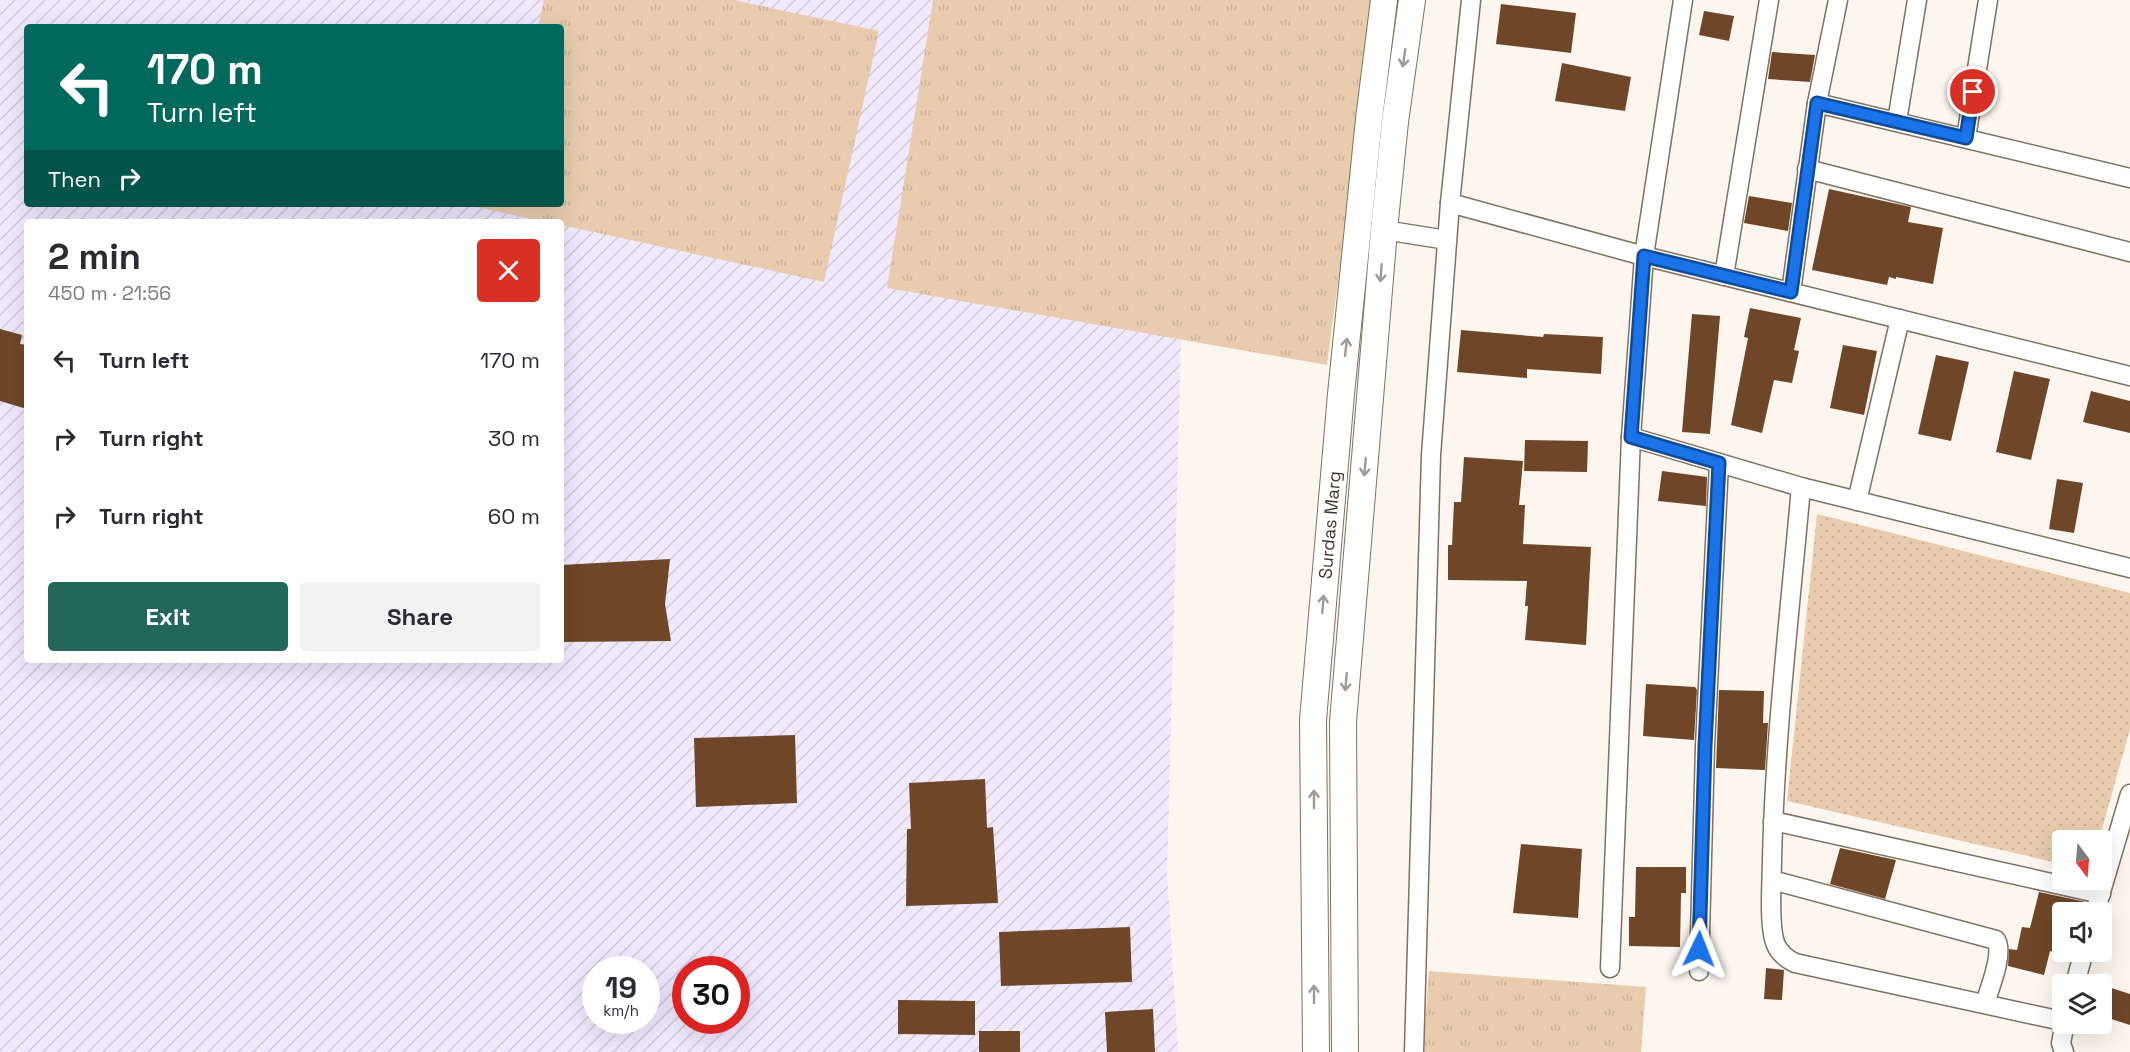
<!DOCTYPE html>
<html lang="en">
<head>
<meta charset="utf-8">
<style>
	:root { --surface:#fff; --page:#f2f2f3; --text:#2b2b33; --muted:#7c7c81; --accent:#22675a }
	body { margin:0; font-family:"Space Grotesk",sans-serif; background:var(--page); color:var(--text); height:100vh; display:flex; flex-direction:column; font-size:22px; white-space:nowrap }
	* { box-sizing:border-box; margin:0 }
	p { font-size:20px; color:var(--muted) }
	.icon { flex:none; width:33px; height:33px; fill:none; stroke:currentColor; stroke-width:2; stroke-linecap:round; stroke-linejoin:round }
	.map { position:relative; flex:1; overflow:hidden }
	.panel { position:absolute; left:24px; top:219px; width:540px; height:444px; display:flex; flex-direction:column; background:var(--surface); border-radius:6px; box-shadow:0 6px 24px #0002 }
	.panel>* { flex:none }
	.banner { position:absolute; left:24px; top:24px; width:540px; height:183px; border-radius:6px; box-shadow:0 6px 24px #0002; background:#00695c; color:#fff; overflow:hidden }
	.needle { width:39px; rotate:164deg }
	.buttons { position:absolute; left:2052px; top:830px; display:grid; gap:12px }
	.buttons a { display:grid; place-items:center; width:60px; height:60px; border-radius:6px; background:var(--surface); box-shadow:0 6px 24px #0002; font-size:30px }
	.speed { position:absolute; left:582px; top:956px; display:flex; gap:12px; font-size:30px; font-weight:700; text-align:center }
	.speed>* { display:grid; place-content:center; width:78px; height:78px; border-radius:50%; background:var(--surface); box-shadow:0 6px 24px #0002; line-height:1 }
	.speed small { font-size:15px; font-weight:400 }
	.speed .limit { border:9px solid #d22; background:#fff; color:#111 }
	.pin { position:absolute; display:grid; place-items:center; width:51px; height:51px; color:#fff; margin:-26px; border:3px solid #fff; border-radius:50%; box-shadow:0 2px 6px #0007 }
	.me { position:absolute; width:66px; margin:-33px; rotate:2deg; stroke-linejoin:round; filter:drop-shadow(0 0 4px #0008) }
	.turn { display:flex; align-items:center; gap:21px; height:126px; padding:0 24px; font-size:27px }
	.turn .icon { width:78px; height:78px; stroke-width:2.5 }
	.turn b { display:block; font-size:42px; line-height:51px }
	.then { display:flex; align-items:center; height:57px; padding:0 24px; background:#0003; gap:12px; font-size:22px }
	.round { display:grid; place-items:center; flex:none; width:63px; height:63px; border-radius:6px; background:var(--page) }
	.overview { display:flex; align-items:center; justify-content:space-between; height:102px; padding:0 24px }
	h1 { font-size:36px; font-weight:800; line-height:45px }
	.cta { display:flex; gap:12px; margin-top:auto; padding:12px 24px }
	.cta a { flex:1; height:69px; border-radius:6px; background:var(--accent); color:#fff; font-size:24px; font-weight:800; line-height:69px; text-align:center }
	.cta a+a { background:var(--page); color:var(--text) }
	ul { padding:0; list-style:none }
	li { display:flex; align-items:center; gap:18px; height:78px; padding:0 24px }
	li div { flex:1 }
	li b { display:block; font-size:22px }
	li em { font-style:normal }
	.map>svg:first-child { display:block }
	.industrial { fill:url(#industrial-furrows); fill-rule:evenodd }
	.grass { fill:url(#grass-tufts) }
	.park { fill:url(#park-dots) }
	.building { fill:#6f4728 }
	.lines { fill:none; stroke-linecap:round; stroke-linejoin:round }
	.street-casing { stroke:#807160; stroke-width:21 }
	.secondary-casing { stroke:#807160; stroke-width:28 }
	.street { stroke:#fff; stroke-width:18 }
	.secondary { stroke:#fff; stroke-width:26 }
	.oneway { stroke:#9e9a97 }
	.route-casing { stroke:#114b97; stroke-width:15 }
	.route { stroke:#1a73e8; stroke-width:10 }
	.labels { text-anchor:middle; stroke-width:6; stroke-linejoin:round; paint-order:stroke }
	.street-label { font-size:18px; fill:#3d362f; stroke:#fff }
</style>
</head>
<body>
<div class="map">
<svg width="2130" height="1052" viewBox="0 0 2130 1052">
	<defs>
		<pattern id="industrial-furrows" width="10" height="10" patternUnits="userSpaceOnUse" patternTransform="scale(1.5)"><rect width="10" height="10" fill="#f1e9fe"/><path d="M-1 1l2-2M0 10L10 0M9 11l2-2" fill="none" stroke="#d0c8da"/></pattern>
		<pattern id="grass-tufts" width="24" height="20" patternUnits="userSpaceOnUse" patternTransform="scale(1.5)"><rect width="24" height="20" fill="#e9ccae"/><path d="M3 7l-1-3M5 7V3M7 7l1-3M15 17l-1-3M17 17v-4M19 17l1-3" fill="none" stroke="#c9b096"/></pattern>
		<pattern id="park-dots" width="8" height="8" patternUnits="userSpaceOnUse" patternTransform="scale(1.5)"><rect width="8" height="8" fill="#e9ccae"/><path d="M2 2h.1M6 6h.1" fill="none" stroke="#c9b096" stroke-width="1.8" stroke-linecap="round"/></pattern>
	</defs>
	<rect width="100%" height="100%" fill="#fdf6ef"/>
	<path class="industrial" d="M0,0H1224L1182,305L1167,872L1178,1052H0ZM27,27H561V204H27ZM27,222H561V660H27ZM596,969H646V1020H596ZM686,969H736V1020H686Z"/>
	<g class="grass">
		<polygon points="544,0 734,0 879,31 824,282 561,225 561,222 546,222 463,204 561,204 561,27 538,27"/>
		<polygon points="933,0 1375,0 1327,365 887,288"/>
		<polygon points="1429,971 1646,987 1641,1052 1423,1052"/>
	</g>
	<polygon class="park" points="1817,514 2130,593 2130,729 2099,840 2062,840 2062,864 1787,801"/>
	<g class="building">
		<polygon points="1501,4 1576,13 1571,53 1496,44"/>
		<polygon points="1704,11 1734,16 1729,41 1699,35"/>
		<polygon points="1772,52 1815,55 1810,82 1768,79"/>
		<polygon points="1562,63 1631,77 1625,111 1555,101"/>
		<polygon points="1829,189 1911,207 1908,222 1943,228 1933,284 1896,277 1896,279 1889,277 1887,285 1812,270"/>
		<polygon points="1749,196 1792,203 1788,231 1744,223"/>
		<polygon points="1750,308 1801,318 1794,350 1799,351 1792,383 1774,380 1762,433 1731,425 1748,338 1744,337"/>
		<polygon points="1692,314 1720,316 1710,434 1682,432"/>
		<polygon points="0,329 22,335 20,344 27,345 27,409 0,401"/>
		<polygon points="1461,330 1543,337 1544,334 1603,337 1601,374 1527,369 1527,378 1457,372"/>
		<polygon points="1843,345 1877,351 1864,415 1830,408"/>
		<polygon points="1936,355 1969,362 1951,441 1918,434"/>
		<polygon points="2014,371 2050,379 2031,460 1996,452"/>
		<polygon points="2091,391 2130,401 2130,433 2083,422"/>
		<polygon points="1525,440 1588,441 1587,472 1524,471"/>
		<polygon points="1464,457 1523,461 1519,505 1525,505 1523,544 1591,547 1586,645 1525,640 1528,606 1525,606 1527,581 1448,580 1448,545 1452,545 1454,502 1461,502"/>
		<polygon points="1662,471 1707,477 1706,506 1658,501"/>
		<polygon points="2057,479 2083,483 2074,533 2049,529"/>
		<polygon points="670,559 665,604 671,641 561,642 561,565"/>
		<polygon points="1646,684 1695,687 1697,690 1694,740 1643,736"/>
		<polygon points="1719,690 1764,691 1763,723 1768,723 1765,770 1716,768"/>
		<polygon points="795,735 797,803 696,807 694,738"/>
		<polygon points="985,779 987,828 993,827 998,903 906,906 907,829 911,829 909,783"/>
		<polygon points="1521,844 1582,849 1578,918 1513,913"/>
		<polygon points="1840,848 1896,860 1885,899 1830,884"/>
		<polygon points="1636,867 1686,867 1686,893 1681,893 1680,947 1629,946 1629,917 1635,917"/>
		<polygon points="2039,892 2086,902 2084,912 2062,912 2054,952 2050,951 2044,975 2008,966 2009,949 2017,950 2022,927 2030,928"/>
		<polygon points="1130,927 1132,982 1001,986 999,932"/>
		<polygon points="1766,968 1784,970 1782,1000 1764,999"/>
		<polygon points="2102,985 2130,994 2130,1025 2102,1016"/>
		<polygon points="898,1000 975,1001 975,1035 898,1034"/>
		<polygon points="1153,1009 1155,1052 1107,1052 1105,1012"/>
		<rect x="979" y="1031" width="41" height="21"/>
	</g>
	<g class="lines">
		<g class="street-casing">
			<g id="street">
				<polyline points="1817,103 2130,178"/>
				<polyline points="1897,121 1917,0"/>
				<polyline points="1966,138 1988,0"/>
				<polyline points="1807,169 2130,252"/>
				<polyline points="1450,203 1644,256 2130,376"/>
				<polyline points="1384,230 1447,240"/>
				<polyline points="1724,276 1769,0"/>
				<polyline points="1791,292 1817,103 1838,0"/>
				<polyline points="1631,437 1801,487 2130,568"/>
				<path d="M1801,487C1790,611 1775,735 1772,859C1772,880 1768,928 1776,945C1780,954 1787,959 1795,963L2062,1021"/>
				<polyline points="1857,501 1900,319"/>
				<polyline points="1773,821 2101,894"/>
				<path d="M1772,880L1996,940C2004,954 1990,987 1985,1003"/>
				<polyline points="2095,912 2130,794"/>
				<polyline points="1610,968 1631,437 1644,256 1683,0"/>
				<polyline points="1699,971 1705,746 1719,463"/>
				<polyline points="2075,984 2084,951"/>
				<polyline points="1414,1052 1431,455 1450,203 1471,0"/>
				<polyline points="2064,1052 2061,1043 2065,1023"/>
			</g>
		</g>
		<g class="secondary-casing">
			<g id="secondary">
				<polyline points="1316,1052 1313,720 1341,394 1369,119 1384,0"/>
				<polyline points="1345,1052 1343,722 1384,230 1395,122 1412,0"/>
			</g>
		</g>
		<use href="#street" class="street"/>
		<use href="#secondary" class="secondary"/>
	</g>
	<defs><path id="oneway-shaft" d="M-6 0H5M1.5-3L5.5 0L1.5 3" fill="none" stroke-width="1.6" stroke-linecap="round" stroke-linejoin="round" transform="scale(1.5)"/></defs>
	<g class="oneway">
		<use href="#oneway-shaft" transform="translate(1404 58) rotate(98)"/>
		<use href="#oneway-shaft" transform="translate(1381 273) rotate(95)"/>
		<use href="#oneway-shaft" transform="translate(1346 347) rotate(-84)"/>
		<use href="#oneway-shaft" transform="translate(1365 467) rotate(95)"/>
		<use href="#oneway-shaft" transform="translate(1323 604) rotate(-85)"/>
		<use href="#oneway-shaft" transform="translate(1346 682) rotate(95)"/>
		<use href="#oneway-shaft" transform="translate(1314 799) rotate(-90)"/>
		<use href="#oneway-shaft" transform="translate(1314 994) rotate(-90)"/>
	</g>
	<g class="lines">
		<g class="route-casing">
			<polyline id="route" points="1699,949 1705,746 1719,463 1631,437 1644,256 1791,292 1817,103 1966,138 1973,92"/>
		</g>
		<use href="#route" class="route"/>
	</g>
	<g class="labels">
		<g class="street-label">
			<text transform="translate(1330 525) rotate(-85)" y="6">Surdas Marg</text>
		</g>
	</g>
</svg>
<div class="buttons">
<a><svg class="needle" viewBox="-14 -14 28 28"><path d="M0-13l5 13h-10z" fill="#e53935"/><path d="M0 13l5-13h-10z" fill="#7c7c81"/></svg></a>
<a><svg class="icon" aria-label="sound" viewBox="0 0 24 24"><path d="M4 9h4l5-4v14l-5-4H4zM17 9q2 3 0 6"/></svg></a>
<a><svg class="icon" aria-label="layers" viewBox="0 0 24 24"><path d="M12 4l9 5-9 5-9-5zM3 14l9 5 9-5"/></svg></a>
</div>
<div class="speed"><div>19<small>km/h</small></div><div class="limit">30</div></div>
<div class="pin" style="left:1973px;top:92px;background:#d93025"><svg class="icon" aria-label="arrive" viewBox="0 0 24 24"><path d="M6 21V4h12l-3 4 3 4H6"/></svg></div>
<svg class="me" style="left:1699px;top:949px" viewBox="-20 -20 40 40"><path d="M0-17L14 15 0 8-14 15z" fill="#1a73e8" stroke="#fff" stroke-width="4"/></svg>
<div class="banner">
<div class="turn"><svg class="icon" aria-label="left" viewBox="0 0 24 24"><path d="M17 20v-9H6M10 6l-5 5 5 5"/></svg><div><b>170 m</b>Turn left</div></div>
<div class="then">Then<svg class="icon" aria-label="right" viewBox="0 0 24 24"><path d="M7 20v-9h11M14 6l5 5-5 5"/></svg></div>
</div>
<section class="panel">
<div class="overview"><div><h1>2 min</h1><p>450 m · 21:56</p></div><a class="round" style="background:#d93025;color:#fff"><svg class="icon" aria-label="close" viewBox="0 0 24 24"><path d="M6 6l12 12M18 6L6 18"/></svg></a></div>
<ul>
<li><svg class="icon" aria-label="left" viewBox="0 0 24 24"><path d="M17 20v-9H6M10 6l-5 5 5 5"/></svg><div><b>Turn left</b></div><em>170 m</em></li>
<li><svg class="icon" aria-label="right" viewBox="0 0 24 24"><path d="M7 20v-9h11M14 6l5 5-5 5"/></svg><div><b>Turn right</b></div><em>30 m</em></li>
<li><svg class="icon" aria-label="right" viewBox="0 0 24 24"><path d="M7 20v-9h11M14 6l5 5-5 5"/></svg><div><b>Turn right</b></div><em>60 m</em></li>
</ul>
<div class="cta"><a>Exit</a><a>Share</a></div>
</section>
</div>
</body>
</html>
